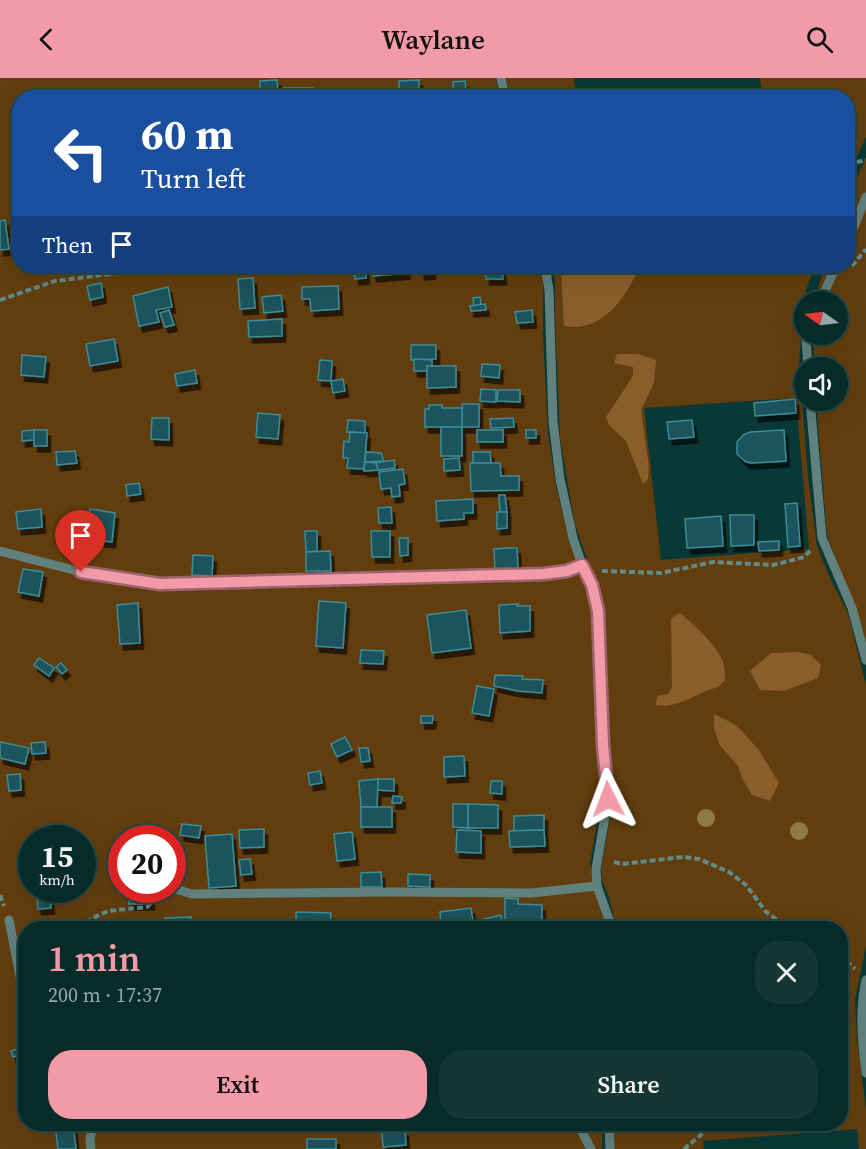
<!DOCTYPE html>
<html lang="en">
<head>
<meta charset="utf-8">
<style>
	:root { --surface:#072b28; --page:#153734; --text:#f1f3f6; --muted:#98a7a8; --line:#284745; --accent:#f39aa9 }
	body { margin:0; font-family:"Source Serif 4",serif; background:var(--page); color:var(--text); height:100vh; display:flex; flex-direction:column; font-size:22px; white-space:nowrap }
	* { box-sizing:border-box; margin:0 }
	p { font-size:20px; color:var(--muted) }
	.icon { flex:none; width:33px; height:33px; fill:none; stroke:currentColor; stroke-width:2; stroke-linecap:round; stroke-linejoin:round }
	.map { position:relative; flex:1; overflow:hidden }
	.panel { position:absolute; left:18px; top:843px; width:830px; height:210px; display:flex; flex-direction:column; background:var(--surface); border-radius:24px; box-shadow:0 6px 24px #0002,0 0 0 2px var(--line) }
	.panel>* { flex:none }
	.hud { position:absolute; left:12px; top:12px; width:843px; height:183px; border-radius:24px; box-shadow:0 6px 24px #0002,0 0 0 2px var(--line); background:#1a4fa0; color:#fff; overflow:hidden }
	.needle { width:39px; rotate:284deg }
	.controls { position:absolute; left:794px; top:213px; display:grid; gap:12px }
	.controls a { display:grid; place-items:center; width:54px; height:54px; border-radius:50%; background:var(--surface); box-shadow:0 6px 24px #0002,0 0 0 2px var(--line); font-size:30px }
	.speed { position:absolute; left:18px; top:747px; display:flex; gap:12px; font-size:30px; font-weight:700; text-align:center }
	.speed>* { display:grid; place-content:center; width:78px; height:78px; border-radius:50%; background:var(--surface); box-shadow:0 6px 24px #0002,0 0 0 2px var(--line); line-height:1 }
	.speed small { font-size:15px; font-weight:400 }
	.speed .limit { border:9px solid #d22; background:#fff; color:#111 }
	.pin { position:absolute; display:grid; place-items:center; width:51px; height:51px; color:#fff; margin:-62px -26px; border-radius:50% 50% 50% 0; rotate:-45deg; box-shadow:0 0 6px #0007 }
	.pin .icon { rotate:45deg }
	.me { position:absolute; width:66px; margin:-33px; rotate:357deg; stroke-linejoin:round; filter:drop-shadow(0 0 4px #0008) }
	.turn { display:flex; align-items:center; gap:21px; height:126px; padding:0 30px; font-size:27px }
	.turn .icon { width:78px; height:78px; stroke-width:2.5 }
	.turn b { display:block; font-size:42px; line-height:51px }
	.then { display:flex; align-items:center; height:57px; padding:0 30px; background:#0003; gap:12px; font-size:22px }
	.round { display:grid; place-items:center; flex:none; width:63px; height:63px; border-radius:24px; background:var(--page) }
	.head { display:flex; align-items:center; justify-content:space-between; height:102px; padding:0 30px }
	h1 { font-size:36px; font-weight:600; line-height:45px; color:var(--accent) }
	.action { display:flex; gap:12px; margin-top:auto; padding:12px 30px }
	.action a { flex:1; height:69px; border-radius:24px; background:var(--accent); color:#111; font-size:24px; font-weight:600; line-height:69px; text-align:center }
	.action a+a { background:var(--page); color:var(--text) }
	header { display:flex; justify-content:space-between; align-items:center; height:78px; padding:0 30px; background:var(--accent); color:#111; font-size:27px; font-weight:600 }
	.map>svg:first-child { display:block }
	.green { fill:#623e0e; fill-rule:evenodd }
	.forest { fill:#895e2a }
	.building { fill:#1a535b; stroke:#3b8d9a; stroke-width:1.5; filter:url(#shadow) }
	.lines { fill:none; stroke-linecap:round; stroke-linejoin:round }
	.path { stroke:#5f8b88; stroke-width:4; stroke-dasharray:6 3; stroke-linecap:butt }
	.service { stroke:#61817e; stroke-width:9 }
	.tree { fill:#8f7a44 }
	.route-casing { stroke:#9e646e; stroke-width:15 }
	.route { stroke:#f39aa9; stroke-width:10 }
</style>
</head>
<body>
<header><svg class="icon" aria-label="back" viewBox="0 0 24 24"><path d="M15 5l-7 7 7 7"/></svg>Waylane<svg class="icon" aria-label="search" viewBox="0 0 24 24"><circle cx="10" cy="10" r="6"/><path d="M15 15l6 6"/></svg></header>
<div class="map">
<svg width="866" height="1071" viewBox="0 0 866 1071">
	<defs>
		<filter id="shadow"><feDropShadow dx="3.5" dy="6" stdDeviation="0" flood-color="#0009"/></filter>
	</defs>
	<rect width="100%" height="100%" fill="#093936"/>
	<g class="green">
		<path d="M0,0H496L499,19L20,20V188H539L543,200V256L548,355L556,408L569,462L588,511L592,531L596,645L602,718L590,785L606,850H26V1046H603L602,1071H0ZM32,760H82V812H32ZM122,760H172V812H122Z"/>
		<polygon points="506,0 574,0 576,19 509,19"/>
		<polygon points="760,0 866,0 866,59 848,98 848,20 762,19"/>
		<polygon points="866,79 866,564 827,457 816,323 837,322 837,290 814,289 813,257 837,256 837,224 816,223 817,213 825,188 848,188 848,122"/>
		<path d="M551,188H814L804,219L799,286L808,399L817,468L831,502L848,535L866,607V868L855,922L857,963L866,1031V1071H859L857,1051L703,1063L704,1071H613V1046H840V850H616L609,819L602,803L601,791L613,722L601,520L575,447L560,360L555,239V201ZM796,320L809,471L661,482L644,330Z"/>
	</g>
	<g class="forest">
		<path d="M563,188H640C626,219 603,255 564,248L561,191Z"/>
		<polygon points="617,276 638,276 656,282 654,305 641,332 649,389 648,401 643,406 626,363 609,347 606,339 633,298 633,289 614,285"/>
		<path d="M680,535C695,548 714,564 723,583C725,589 725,596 725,602C717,612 714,609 704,614C688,621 675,630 656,627L657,618L668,616L672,610L671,540Z"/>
		<polygon points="798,574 811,577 821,587 818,600 784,613 760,612 750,593 771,575"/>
		<polygon points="714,636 736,647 759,672 779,705 770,723 752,717 742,700 738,688 719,666 714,649"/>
	</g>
	<g class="building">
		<polygon points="277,2 278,14 260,15 260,3"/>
		<polygon points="419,2 419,20 399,20 399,3"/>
		<polygon points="465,3 467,20 454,20 453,4"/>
		<rect x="284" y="10" width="29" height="10"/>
		<polygon points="136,17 137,20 106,20 106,19"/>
		<polygon points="5,142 9,171 0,172 0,143"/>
		<polygon points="365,188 366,200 355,201 355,189"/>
		<polygon points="372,188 406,188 407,195 373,198"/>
		<polygon points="420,188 432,188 432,195 421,196"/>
		<polygon points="486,191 502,191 503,201 486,201"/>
		<polygon points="253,200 255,230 240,231 238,201"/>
		<polygon points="101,205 103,219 90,222 87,208"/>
		<polygon points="338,208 339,231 311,233 310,221 302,221 302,209"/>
		<polygon points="168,209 172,229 156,232 159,244 139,248 133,218"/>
		<polygon points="281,217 283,233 264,235 262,219"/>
		<polygon points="480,219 481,227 474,228 473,220"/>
		<polygon points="485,226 486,232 471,233 470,228"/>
		<polygon points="169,232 174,247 165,249 160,235"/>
		<polygon points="532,232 533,244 517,245 515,234"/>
		<polygon points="282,241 282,258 249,259 248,243"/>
		<polygon points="114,261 118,283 90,288 86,266"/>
		<polygon points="411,267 436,267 436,281 411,282"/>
		<polygon points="22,277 46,279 44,299 21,297"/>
		<polygon points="414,281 432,282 432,288 427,288 427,293 414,293"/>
		<polygon points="320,282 332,283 331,303 318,302"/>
		<polygon points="482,286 500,287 499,300 481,298"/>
		<polygon points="427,288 456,288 456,309 427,310"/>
		<polygon points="195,292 197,305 177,308 175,296"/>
		<polygon points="343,301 345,313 333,315 331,303"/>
		<polygon points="481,311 496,312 496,324 480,323"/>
		<polygon points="498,312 520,312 520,324 497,323"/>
		<polygon points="795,321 796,335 755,338 754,325"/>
		<rect x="462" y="326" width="17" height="23"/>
		<polygon points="429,327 442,327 442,330 462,330 462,349 425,349 425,331 429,331"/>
		<polygon points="258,335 280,337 278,361 256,359"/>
		<polygon points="152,340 169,340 169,362 151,361"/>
		<polygon points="513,340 514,349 491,350 490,341"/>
		<polygon points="348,342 365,343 365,355 347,354"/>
		<polygon points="692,342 694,359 669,361 667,344"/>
		<rect x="441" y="349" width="21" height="29"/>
		<polygon points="34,352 34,362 22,363 22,353"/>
		<rect x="34" y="352" width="13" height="16"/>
		<rect x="477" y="352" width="26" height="12"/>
		<rect x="526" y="352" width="10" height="8"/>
		<polygon points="784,352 786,383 752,385 746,384 737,376 737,364 743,357 750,354"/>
		<polygon points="350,354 367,355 364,391 347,390 348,380 343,380 344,363 349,364"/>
		<polygon points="75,373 77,385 57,387 56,374"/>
		<polygon points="366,374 381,375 384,383 365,384"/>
		<polygon points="473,374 490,374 491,385 473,385"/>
		<polygon points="459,380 460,392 444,393 444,381"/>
		<polygon points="394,382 395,390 378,392 376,385"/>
		<polygon points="365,384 376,385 378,392 364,393"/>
		<polygon points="470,385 500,385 501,398 519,398 519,412 471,413"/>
		<polygon points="403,391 405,406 399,407 400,418 392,419 391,410 381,411 379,394"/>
		<polygon points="139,405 141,416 127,418 126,407"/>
		<polygon points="499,417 505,417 507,434 500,434"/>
		<polygon points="473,421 473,435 464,435 464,441 437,443 436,423"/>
		<polygon points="797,425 800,468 788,469 785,426"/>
		<polygon points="391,429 392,445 379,445 378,430"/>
		<polygon points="41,431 42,449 18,451 16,434"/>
		<polygon points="90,431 115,435 112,464 86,461"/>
		<polygon points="497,434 507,434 507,450 497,451"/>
		<polygon points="730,437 754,437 754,467 731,468"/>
		<polygon points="721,438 723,468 687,470 685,441"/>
		<polygon points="305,453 317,453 317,473 306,474"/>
		<polygon points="371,453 390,453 390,479 372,479"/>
		<polygon points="399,460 408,460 408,477 400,478"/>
		<polygon points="779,463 779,472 759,473 758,464"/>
		<polygon points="508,470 517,470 518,492 495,493 494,471"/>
		<polygon points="330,473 331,493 306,493 306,474"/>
		<polygon points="193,477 213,478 212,498 192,497"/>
		<polygon points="23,491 43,494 39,518 18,514"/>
		<polygon points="319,523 346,525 343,570 316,568"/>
		<polygon points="138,525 140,565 120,566 117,527"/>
		<polygon points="518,526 517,528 530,528 530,553 500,555 499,527"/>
		<polygon points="466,532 471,570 432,575 427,537"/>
		<polygon points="361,572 384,573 383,586 360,585"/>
		<polygon points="39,580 54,590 49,598 34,587"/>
		<polygon points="61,585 67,592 62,596 56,589"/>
		<polygon points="495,597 523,598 522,601 543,602 542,615 518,613 494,608"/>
		<polygon points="477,608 494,611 489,638 472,635"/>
		<polygon points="421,638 433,638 432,645 421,645"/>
		<polygon points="345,659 352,672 337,679 331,666"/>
		<polygon points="0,664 29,670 25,686 0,680"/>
		<polygon points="45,664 46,675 32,676 31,665"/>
		<polygon points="359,670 368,670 370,683 361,684"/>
		<polygon points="464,678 465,698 444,699 444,679"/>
		<polygon points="320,693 322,705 310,707 308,695"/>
		<polygon points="20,696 21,712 9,713 7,697"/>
		<polygon points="378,701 394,701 394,713 377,712"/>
		<polygon points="378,701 377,729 361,729 359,703"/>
		<polygon points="491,703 502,703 502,716 490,715"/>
		<polygon points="393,718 402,719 401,725 392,725"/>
		<polygon points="453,726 468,726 468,750 453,749"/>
		<polygon points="468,726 498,727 498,750 468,750"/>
		<rect x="361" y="729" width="31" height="20"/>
		<polygon points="544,737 544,752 514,753 514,738"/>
		<polygon points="182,746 201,748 199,760 180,757"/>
		<polygon points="264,751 264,769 240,770 239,752"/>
		<polygon points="457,752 481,753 481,775 456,774"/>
		<polygon points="544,752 545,768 510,769 509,753"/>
		<polygon points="352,754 355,781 337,783 334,756"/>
		<polygon points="232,756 236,808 209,810 205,758"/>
		<polygon points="250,781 252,796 241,797 239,782"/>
		<polygon points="381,794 382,809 361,809 361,795"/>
		<polygon points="408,796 430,797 430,809 408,808"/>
		<polygon points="129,812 150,812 151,826 129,826"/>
		<polygon points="50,818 51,830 38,831 37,819"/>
		<polygon points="505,820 518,821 518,826 542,827 542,844 505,844"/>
		<polygon points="471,830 474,850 441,850 440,834"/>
		<polygon points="296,834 331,835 330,850 302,850 302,847 296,846"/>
		<polygon points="501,837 503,850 481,850 480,842"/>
		<polygon points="191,839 191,850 165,850 165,840"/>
		<polygon points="385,847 385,850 372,850 372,848"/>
		<polygon points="24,969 26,975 13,979 11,973"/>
		<polygon points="55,1046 73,1046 76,1071 58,1071"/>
		<polygon points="405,1052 406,1067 383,1069 382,1054"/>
		<rect x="307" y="1061" width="29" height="10"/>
	</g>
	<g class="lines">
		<g class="path">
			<polyline points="848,86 866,82"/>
			<polyline points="852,188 866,171"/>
			<polyline points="0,222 55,203 142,192 154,188"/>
			<polyline points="602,493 661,495 713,484 773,487 804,479 811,472"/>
			<polyline points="614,784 622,786 683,779 699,781 729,794 746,807 766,834 782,845 803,850"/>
			<polyline points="0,817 4,828"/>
			<polyline points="79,850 93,840 108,833 147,829 158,818"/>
			<polyline points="840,877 855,891"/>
			<polyline points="684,1071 714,1046"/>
		</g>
		<g class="service">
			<polyline points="501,0 505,20"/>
			<polyline points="848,163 866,119"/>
			<polyline points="545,188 549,212 553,343 560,401 573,460 582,487 592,507 598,533 603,667 608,721 596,791 597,808 612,850"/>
			<polyline points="820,224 836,188"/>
			<polyline points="807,256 806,260 808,290"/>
			<polyline points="810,322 822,460 852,530 866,582"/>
			<polyline points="0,473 97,498 160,506 543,496 567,493 582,487"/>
			<polyline points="172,810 192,816 389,814 532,815 597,808"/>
			<polyline points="9,842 26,929"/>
			<path d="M866,902C859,932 862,964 866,995"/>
			<polyline points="578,1046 591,1071"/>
			<polyline points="609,1046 610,1071"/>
			<polyline points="91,1071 90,1062 93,1046"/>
		</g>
	</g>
	<g class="tree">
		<circle cx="706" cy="740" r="9"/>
		<circle cx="799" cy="753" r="9"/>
	</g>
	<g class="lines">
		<g class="route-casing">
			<polyline id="route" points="81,494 160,506 543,496 567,493 582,487 592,507 598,533 603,667 608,721"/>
		</g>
		<use href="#route" class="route"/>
	</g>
</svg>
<div class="controls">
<a><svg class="needle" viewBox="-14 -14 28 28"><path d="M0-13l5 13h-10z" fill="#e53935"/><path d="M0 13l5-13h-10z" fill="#98a7a8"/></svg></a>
<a><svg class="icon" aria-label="sound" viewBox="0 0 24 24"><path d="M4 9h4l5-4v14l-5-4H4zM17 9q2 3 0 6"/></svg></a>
</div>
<div class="speed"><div>15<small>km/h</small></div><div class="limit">20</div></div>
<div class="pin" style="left:81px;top:494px;background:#d93025"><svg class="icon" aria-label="arrive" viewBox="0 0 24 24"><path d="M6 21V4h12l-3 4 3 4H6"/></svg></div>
<svg class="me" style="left:608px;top:721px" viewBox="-20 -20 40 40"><path d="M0-17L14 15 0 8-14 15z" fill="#f39aa9" stroke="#fff" stroke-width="4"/></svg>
<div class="hud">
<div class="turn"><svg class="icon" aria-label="left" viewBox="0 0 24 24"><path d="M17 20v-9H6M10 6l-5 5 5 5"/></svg><div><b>60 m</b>Turn left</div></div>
<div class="then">Then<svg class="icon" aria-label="arrive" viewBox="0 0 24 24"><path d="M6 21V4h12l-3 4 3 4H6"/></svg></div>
</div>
<section class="panel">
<div class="head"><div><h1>1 min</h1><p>200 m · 17:37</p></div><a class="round"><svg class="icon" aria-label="close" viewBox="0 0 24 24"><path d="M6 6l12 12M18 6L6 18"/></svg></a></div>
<div class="action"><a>Exit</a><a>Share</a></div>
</section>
</div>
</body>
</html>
